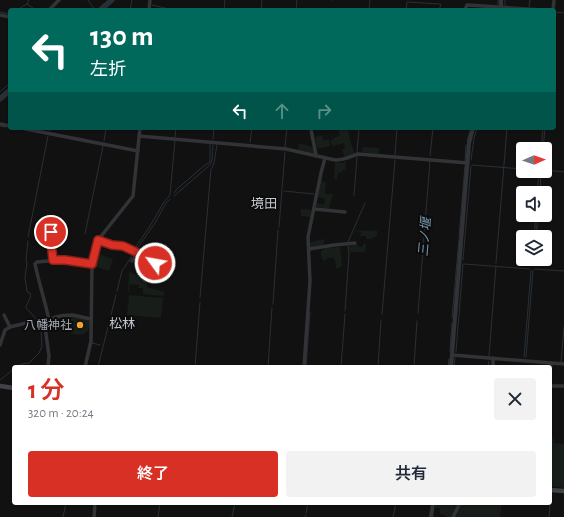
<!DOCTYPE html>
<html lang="ja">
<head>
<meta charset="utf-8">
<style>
	:root { --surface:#fff; --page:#f2f2f3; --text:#1f2937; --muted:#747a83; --accent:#d93025 }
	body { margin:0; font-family:"Alegreya Sans","Noto Sans JP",sans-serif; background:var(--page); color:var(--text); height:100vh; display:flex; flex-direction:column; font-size:15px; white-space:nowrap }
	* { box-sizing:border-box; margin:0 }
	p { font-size:13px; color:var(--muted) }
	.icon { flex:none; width:22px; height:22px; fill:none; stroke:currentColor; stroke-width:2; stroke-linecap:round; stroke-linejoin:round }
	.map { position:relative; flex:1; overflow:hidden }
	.drawer { position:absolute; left:12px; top:365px; width:540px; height:140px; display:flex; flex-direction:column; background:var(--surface); border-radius:4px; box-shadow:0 1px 3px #0004 }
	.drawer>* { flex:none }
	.hud { position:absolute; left:8px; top:8px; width:548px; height:122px; border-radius:4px; box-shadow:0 1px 3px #0004; background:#00695c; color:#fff; overflow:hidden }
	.needle { width:26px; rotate:88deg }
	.controls { position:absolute; left:516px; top:142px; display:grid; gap:8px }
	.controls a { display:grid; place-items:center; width:36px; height:36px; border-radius:4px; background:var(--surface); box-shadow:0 1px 3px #0004; font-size:20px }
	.pin { position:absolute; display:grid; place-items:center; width:34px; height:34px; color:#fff; margin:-17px; border:2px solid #fff; border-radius:50%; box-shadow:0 1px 4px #0007 }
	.me { position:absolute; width:44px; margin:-22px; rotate:302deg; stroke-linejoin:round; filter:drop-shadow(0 0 3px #0008) }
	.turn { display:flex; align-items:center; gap:14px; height:84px; padding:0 16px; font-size:18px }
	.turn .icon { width:52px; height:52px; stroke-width:2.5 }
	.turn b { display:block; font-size:28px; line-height:34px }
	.lanes { display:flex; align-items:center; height:38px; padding:0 16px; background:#0003; justify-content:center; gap:20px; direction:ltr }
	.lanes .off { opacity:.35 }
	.round { display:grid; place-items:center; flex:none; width:42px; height:42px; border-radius:4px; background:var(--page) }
	.overview { display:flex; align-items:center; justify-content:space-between; height:68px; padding:0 16px }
	h1 { font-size:24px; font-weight:600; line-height:30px; color:var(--accent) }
	.action { display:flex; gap:8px; margin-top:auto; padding:8px 16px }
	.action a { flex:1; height:46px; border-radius:4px; background:var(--accent); color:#fff; font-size:16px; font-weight:600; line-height:46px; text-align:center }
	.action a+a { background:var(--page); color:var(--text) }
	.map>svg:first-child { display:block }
	.green { fill:#171d18 }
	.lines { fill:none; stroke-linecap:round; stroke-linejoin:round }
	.stream { stroke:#283036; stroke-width:1 }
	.river { stroke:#283036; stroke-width:5.5 }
	.minor { stroke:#323337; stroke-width:3.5 }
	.tertiary { stroke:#323337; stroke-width:4 }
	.secondary { stroke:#404247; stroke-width:4.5 }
	.route-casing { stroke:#8d1f18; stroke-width:10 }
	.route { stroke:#d93025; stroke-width:7 }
	.poi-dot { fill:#f2a22a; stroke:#0c0c0d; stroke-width:1.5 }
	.labels { text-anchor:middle; stroke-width:4; stroke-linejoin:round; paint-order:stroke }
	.poi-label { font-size:12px; fill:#a2a8b3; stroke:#0c0c0d; text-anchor:end }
	.neighbourhood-label { font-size:13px; fill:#c3c7cf; stroke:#0c0c0d }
	.water-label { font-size:13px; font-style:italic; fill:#7899af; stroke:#0c0c0d }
</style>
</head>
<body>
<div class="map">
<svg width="564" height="517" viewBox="0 0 564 517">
	<rect width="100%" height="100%" fill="#111112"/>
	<g class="green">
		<polygon points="345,128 348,128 350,140 355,154 345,158 342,150 345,148 344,143 333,146 330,142 334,138 340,135 338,130"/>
		<polygon points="322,135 324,141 329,139 330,146 317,149 315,137"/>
		<polygon points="299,143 313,147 314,154 298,149"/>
		<polygon points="363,147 379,148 379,154 362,152"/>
		<polygon points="346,162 345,170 342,170 342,173 338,172 337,179 334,179 335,162 342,163"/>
		<polygon points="321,181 326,182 325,194 333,194 329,209 316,207 317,203 324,205 325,199 318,197"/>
		<polygon points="301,209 311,210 310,217 301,216"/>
		<polygon points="355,230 378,231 377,235 372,239 366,239 366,236 360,236 361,232 355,231"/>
		<polygon points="324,239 324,245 310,248 310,242"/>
		<polygon points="358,244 358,246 363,247 363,244 366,244 365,252 350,252 349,246"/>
		<polygon points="340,247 342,265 338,269 336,268 335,260 333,258 328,258 326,260 323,261 321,256 321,251 326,248"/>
		<polygon points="96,253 113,259 109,271 94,266"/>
		<polygon points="130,272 137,275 148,278 147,284 148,288 165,292 163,296 143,294 143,288 138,288 139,285 130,284 129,292 128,292 129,273"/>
		<polygon points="129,295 163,298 161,318 127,315"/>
		<path d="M75,315H81L87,316L91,322C91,323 90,328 89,329C85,336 75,336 70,332C69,323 68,320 75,315Z"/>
		<polygon points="550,435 553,436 552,438 554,439 554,443 564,444 564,488 550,486"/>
		<polygon points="435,503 458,503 451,517 446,517 447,516 440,514 440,508 434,508"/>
		<polygon points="463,503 502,503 500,517 455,517 459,508"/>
	</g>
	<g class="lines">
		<g class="stream">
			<polyline points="88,0 95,10"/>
			<polyline points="331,0 332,0"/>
			<polyline points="407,2 440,4"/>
			<polyline points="27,4 36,10"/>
			<polyline points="152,5 169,9 169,10"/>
			<polyline points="498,5 498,0"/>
			<polyline points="505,5 505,0"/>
			<polyline points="529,7 530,0"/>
			<polyline points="17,10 27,4 29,0"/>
			<polyline points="130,10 132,0"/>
			<polyline points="224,10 225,0"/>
			<polyline points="261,10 262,0"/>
			<polyline points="296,10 297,0"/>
			<polyline points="369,10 370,0"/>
			<polyline points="406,10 407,3"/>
			<polyline points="439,10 441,4"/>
			<polyline points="0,12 10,14"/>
			<polyline points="554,12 564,13"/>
			<polyline points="0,92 10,83"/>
			<polyline points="0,126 5,127"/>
			<polyline points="13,128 20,129"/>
			<polyline points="49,131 50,128"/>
			<polyline points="175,137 176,128"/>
			<polyline points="213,139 214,128"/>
			<polyline points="104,141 106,128"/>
			<polyline points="467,141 471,128"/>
			<polyline points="250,142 252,128"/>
			<polyline points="285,147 287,128"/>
			<polyline points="541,149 543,128"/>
			<polyline points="543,149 545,128"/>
			<polyline points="357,152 359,128"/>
			<polyline points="395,155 397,128"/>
			<polyline points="430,156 433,128"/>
			<polyline points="471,160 474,138 477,128"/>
			<polyline points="465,161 466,145"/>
			<polyline points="472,165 523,169"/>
			<polyline points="212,168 214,163 217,145"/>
			<polyline points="545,170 564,172"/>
			<polyline points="284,191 314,194"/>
			<polyline points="174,193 177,189 205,165 209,163 210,161 210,144"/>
			<polyline points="537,193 539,173"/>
			<polyline points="540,193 541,172"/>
			<polyline points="174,196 211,164 212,160 213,145"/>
			<polyline points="354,196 357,157"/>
			<polyline points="279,227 285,152"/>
			<polyline points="85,234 103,146"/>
			<polyline points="28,237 48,136"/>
			<polyline points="459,237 465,166"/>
			<polyline points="534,237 536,215"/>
			<polyline points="536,237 538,215"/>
			<path d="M28,241L26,260L27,263L25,277L27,292L30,293C32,300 26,302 26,308L40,323"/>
			<polyline points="348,242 365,203"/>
			<polyline points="135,248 150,226 164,202 170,195 175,140"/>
			<polyline points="137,249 155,223 166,203 170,199"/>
			<polyline points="463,260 471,166"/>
			<polyline points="496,263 507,128"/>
			<polyline points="464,264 530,269"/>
			<polyline points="531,265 532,259"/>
			<polyline points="534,265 534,259"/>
			<polyline points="534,269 564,271"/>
			<polyline points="117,291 122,271 134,253"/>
			<polyline points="200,298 211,169"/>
			<polyline points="273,304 278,230"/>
			<polyline points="345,311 349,254 348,246"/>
			<polyline points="418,313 430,161"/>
			<polyline points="382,314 395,160"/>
			<polyline points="452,318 459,239"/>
			<polyline points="92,343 100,345"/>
			<polyline points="450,351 452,323"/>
			<polyline points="456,352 463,264"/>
			<polyline points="489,356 496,266"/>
			<polyline points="524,357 531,271"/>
			<polyline points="526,357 533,270"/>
			<polyline points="561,362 564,327"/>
			<polyline points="17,367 21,364 29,363 39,353 42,346 41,328"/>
			<polyline points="98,367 116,295"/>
			<polyline points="195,367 200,302"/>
			<polyline points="268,367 272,308"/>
			<polyline points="306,367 310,312"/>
			<polyline points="341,367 345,314"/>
			<polyline points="378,367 381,320"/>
			<polyline points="414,367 417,321"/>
			<polyline points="448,367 449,359"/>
			<polyline points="454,367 455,358"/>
			<polyline points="488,367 489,361"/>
			<polyline points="0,380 14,369"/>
			<polyline points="306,513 308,503"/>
			<polyline points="63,517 66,503"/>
			<polyline points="158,517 160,503"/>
			<polyline points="232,517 235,503"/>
			<polyline points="305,517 306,515"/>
			<polyline points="393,517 396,503"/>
			<polyline points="549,517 551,495"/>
		</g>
		<g class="river">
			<polyline points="100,10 112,0"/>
			<polyline points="0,99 10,90"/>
		</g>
		<g class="minor">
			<polyline points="49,10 59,0"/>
			<polyline points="149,10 150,0"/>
			<polyline points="465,10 467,5 543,10"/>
			<polyline points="553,10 554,0"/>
			<polyline points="0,15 10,17"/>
			<polyline points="0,124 10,126"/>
			<polyline points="21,128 138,151"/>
			<path d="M311,128C312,138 315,147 316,156"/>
			<path d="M139,136L286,149L335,160C345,160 349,157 358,154L468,163"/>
			<polyline points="314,209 345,212"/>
			<polyline points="98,240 112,245 123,246 137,251 155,263 152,272"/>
			<polyline points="309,249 334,245 355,243"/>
			<polyline points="53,260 51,242 51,232 58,232"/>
			<polyline points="132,261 138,253"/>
			<polyline points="4,315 10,327"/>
			<path d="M49,320C45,301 39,283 35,264L37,262L59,260L92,264"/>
			<polyline points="0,345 5,330 10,327 26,323 33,325 45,325"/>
			<polyline points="452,355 564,364"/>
			<polyline points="493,358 493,367"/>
			<path d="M48,367L49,356L45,327C44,317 64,315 72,315C78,316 85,318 91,319"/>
			<polyline points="85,367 91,341 92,264 95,250 98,242 102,235 133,196 140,128"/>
			<polyline points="304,367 310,281 308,237 321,173 325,158"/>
			<polyline points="550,372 551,363"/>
			<polyline points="550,386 564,386"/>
			<polyline points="94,517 95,503"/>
			<polyline points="453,517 460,503"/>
		</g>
		<g class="tertiary">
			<polyline points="501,10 501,0"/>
			<polyline points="451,367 469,143 473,128"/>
			<polyline points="431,517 433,503"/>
		</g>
		<g class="secondary">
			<polyline points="0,386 14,388"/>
			<polyline points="550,490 564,491"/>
		</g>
	</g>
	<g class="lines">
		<g class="route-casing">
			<polyline id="route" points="51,232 51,242 53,260 65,260 92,264 98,240 112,245 123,246 136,252 155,263"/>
		</g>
		<use href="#route" class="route"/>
	</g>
	<circle class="poi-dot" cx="80" cy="325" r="4"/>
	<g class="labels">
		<g class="poi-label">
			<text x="72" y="329">八幡神社</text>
		</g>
		<g class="neighbourhood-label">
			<text x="264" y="208">境田</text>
			<text x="122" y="328">松林</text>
		</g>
		<g class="water-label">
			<text transform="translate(424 237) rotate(-85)" y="5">三ノ堰</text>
		</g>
	</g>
</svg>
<div class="controls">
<a><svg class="needle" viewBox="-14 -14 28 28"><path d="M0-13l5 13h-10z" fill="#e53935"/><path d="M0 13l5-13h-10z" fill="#747a83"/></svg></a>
<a><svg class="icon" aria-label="sound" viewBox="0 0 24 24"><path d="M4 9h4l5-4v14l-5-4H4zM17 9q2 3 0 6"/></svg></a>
<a><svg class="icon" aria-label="layers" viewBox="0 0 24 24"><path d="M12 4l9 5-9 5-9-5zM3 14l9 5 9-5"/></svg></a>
</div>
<div class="pin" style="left:51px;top:232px;background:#d93025"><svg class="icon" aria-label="arrive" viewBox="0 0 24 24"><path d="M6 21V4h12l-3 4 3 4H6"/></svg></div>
<svg class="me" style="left:155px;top:263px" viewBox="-20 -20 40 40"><circle r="17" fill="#d93025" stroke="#fff" stroke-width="3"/><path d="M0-11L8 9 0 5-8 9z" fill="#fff"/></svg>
<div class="hud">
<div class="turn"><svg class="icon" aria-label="left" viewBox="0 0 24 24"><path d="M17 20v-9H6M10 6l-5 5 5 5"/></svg><div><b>130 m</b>左折</div></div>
<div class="lanes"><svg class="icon" aria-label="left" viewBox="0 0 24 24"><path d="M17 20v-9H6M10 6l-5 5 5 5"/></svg><svg class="icon off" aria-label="ahead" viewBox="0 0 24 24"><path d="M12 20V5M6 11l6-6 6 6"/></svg><svg class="icon off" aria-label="right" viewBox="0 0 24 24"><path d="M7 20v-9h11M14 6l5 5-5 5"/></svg></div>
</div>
<section class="drawer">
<div class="overview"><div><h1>1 分</h1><p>320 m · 20:24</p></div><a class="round"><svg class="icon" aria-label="close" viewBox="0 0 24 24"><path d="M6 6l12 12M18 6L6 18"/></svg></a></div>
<div class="action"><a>終了</a><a>共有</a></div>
</section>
</div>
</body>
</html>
